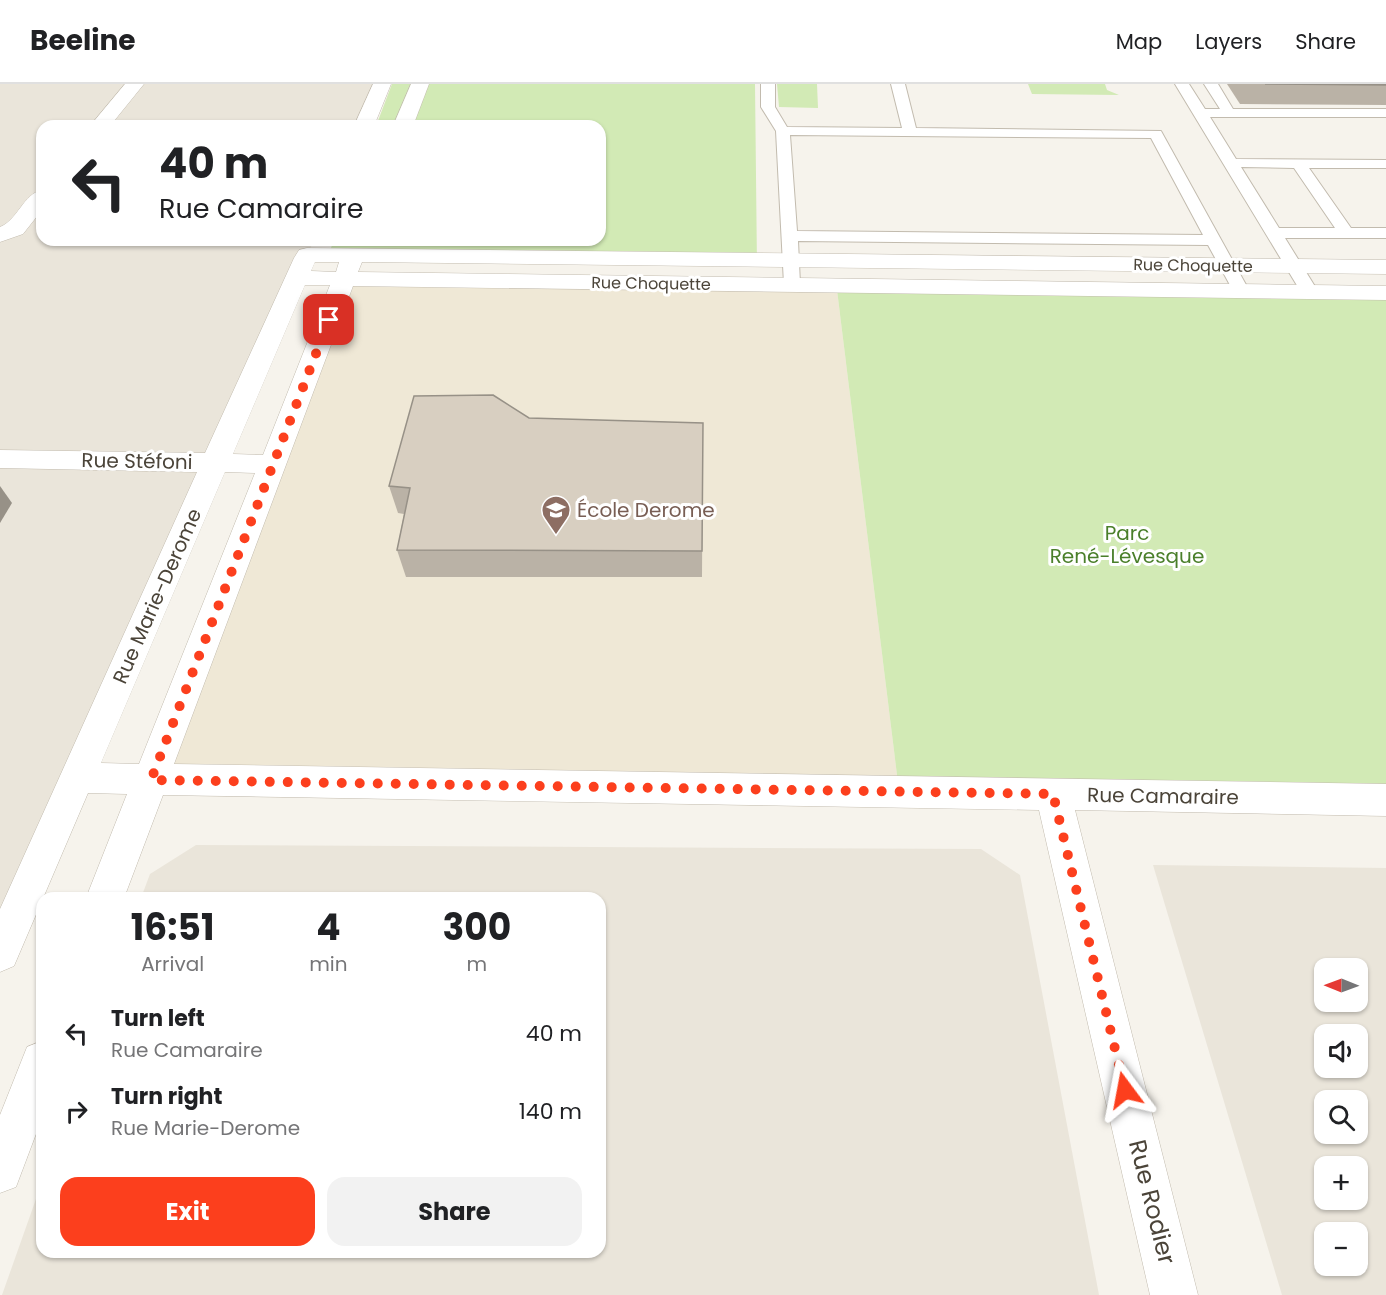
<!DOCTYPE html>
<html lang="en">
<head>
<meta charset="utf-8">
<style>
	:root { --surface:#fff; --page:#f2f2f2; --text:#202124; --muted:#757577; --line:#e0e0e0; --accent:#fc3f1d }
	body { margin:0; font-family:Poppins,sans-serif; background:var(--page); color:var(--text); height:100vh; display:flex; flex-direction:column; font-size:22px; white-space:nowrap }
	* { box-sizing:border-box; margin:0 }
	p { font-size:20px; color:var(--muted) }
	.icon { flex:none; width:33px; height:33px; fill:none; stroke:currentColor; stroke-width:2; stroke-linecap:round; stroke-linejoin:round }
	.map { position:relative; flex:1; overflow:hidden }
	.side { position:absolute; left:36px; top:808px; width:570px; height:366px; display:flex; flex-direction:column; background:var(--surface); border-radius:18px; box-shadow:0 2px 4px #0004 }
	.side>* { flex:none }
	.hud { position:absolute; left:36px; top:36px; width:570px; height:126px; border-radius:18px; box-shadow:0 2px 4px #0004; background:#fff; color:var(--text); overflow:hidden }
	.needle { width:39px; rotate:271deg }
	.controls { position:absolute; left:1314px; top:874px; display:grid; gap:12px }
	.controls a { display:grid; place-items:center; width:54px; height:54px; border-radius:12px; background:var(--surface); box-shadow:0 2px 4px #0004; font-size:30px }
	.pin { position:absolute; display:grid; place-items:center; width:51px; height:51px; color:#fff; margin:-26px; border-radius:12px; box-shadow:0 3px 9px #0006 }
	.me { position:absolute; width:66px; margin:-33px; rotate:347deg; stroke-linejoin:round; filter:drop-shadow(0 0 4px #0008) }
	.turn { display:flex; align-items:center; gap:21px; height:126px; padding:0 24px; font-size:27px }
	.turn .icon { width:78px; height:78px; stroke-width:2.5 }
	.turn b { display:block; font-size:42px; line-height:51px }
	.eta { display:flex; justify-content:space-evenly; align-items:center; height:102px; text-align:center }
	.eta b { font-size:36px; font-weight:700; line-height:42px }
	.button { display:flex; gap:12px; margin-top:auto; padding:12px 24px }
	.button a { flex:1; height:69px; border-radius:18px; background:var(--accent); color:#fff; font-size:24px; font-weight:700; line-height:69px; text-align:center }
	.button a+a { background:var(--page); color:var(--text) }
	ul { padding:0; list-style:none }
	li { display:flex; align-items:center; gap:18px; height:78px; padding:0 24px }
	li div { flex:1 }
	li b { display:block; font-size:22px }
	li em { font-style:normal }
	header { display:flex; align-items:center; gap:36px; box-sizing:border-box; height:84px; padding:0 30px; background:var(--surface); border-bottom:2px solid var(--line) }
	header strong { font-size:28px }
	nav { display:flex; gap:33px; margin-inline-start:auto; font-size:21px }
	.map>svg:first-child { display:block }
	.residential { fill:#eae5da; fill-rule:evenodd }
	.education { fill:#efe8d6 }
	.green { fill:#d2eab5 }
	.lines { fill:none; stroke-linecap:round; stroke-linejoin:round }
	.service-casing { stroke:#c2bbae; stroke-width:2 }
	.minor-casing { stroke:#c2bbae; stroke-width:1 }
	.service { fill:#fff; fill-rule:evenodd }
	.minor { fill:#fff; fill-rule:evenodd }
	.wall { fill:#bab2a6 }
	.shaded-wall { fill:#979187 }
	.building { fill:#d8cfc1; stroke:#979187; stroke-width:1.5 }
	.route { stroke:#fc3f1d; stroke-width:10; stroke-dasharray:0 18 }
	.labels { text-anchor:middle; stroke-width:6; stroke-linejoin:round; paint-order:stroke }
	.far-street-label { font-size:16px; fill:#4b4439; stroke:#fff }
	.street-label { font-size:20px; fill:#4b4439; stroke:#fff }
	.education-label { font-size:20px; fill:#785e54; stroke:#fff; text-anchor:start }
	.park-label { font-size:20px; fill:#4a7f2a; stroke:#fff }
	.near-street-label { font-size:24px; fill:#4b4439; stroke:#fff }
</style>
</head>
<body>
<header>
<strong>Beeline</strong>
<nav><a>Map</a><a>Layers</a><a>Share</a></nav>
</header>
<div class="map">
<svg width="1386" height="1211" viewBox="0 0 1386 1211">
	<rect width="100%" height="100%" fill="#f6f3ec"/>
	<g class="residential">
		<polygon points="0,0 382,0 364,42 42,42 42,156 314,156 0,869"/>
		<polygon points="196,761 981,765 1020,791 1099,1211 2,1211 42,1098 42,1168 600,1168 600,814 141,814 150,790"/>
		<path d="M1153,781L1386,784V1211H1282ZM1324,885H1358V918H1324ZM1324,951H1358V984H1324ZM1324,1017H1358V1050H1324ZM1324,1083H1358V1116H1324ZM1324,1149H1358V1182H1324Z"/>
	</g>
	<polygon class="education" points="345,195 837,206 899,707 151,696"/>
	<g class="green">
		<polygon points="392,0 755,0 757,182 326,177 334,156 600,156 600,42 376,42"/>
		<polygon points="777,0 817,0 818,24 779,23"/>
		<polygon points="1028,0 1105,0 1107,6 1119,11 1032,10"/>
		<polygon points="837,206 1386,213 1386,716 899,707"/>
	</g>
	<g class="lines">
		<g class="service-casing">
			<g id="service">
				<path d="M761,0H775V23L787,43L902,44L891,0H905L916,44L1161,47L1250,208L1248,212H1236L1208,161L798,157L800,200L792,205L786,204L784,200L776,47L761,23ZM790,51L1151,54L1203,151L797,147Z"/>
				<path d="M1175,0H1189L1205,25H1220L1204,0H1218L1233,25H1386V33H1210L1236,75L1386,76V84H1309L1351,144H1386V154H1285L1319,209L1316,213H1304ZM1241,83L1294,84L1335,144H1279Z"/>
			</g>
		</g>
		<g class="minor-casing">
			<g id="minor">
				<polygon points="125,0 144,0 110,42 90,42"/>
				<polygon points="373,0 391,0 374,42 354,42"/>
				<polygon points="411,0 429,0 413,42 393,42"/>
				<path d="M42,106V126L23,150L0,158V143C18,136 23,110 42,106Z"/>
				<path d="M307,164L1386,176V190L362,178L358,188L1386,202V216L353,202L174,680L1386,700V732L1075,726L1198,1211H1150L1039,726L163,711L124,814H86L127,710L88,709L14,882L0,888V825L197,388L0,384V366L205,369L294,174L299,166ZM315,178H339L336,188L311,187ZM305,201H330L263,371L233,370ZM225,388L255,389L139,680L101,679Z"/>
				<polygon points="42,957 42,1034 16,1103 0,1109 0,1031 27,963"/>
			</g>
		</g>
		<use href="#service" class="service"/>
		<use href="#minor" class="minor"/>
	</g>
	<g class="wall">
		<polygon points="1227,0 1386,0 1386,21 1240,20"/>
		<polygon points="529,334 703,339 702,493 406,493 397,466 404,430 398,429 389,402"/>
	</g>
	<polygon class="shaded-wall" points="0,402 12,419 0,439"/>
	<g class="building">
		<polygon points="1265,0 1386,0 1386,1"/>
		<polygon points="493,311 529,334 703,339 702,467 397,466 410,404 389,402 414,312"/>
	</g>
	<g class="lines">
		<polyline class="route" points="329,236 151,696 1053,710 1125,1006"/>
	</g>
	<defs>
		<g id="school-pin" transform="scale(1.5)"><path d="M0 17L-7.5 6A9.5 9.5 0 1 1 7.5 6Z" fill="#8d6e63" stroke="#fff"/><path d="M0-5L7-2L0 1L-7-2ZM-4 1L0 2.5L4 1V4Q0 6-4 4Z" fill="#fff"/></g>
	</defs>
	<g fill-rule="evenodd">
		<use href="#school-pin" x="556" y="426"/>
	</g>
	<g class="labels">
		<g class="far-street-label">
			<text transform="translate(1193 181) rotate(1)" y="6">Rue Choquette</text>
			<text transform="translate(651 199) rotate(1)" y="6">Rue Choquette</text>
		</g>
		<g class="street-label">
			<text transform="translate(137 377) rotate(1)" y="7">Rue Stéfoni</text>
			<text transform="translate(157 512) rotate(-66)" y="7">Rue Marie-Derome</text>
			<text transform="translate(1163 712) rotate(1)" y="7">Rue Camaraire</text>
		</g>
		<g class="education-label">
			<text x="577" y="433">École Derome</text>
		</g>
		<g class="park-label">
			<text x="1127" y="456">Parc<tspan x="1127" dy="23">René-Lévesque</tspan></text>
		</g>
		<g class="near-street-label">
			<text transform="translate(1152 1118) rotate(76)" y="8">Rue Rodier</text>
		</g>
	</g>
</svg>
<div class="controls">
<a><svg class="needle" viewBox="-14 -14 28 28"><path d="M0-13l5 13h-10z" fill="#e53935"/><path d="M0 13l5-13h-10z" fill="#757577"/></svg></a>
<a><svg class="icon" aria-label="sound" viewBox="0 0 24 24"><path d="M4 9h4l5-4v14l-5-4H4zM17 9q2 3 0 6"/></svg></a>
<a><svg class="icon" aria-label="search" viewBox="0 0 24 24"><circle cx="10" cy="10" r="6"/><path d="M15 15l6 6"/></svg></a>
<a>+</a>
<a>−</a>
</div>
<div class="pin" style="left:329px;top:236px;background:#d93025"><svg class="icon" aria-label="arrive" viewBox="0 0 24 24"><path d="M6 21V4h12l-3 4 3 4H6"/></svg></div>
<svg class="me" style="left:1125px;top:1006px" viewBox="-20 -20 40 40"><path d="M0-17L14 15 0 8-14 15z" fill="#fc3f1d" stroke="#fff" stroke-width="4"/></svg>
<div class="hud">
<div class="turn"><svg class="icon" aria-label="left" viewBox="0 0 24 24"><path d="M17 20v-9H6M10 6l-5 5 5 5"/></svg><div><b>40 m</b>Rue Camaraire</div></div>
</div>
<section class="side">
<div class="eta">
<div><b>16:51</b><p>Arrival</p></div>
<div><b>4</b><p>min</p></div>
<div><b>300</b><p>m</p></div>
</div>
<ul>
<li><svg class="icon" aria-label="left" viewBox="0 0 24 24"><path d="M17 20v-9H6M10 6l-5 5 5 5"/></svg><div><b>Turn left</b><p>Rue Camaraire</p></div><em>40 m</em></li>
<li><svg class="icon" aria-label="right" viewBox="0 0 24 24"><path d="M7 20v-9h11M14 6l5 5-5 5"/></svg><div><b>Turn right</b><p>Rue Marie-Derome</p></div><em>140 m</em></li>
</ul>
<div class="button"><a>Exit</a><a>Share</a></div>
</section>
</div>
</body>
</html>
